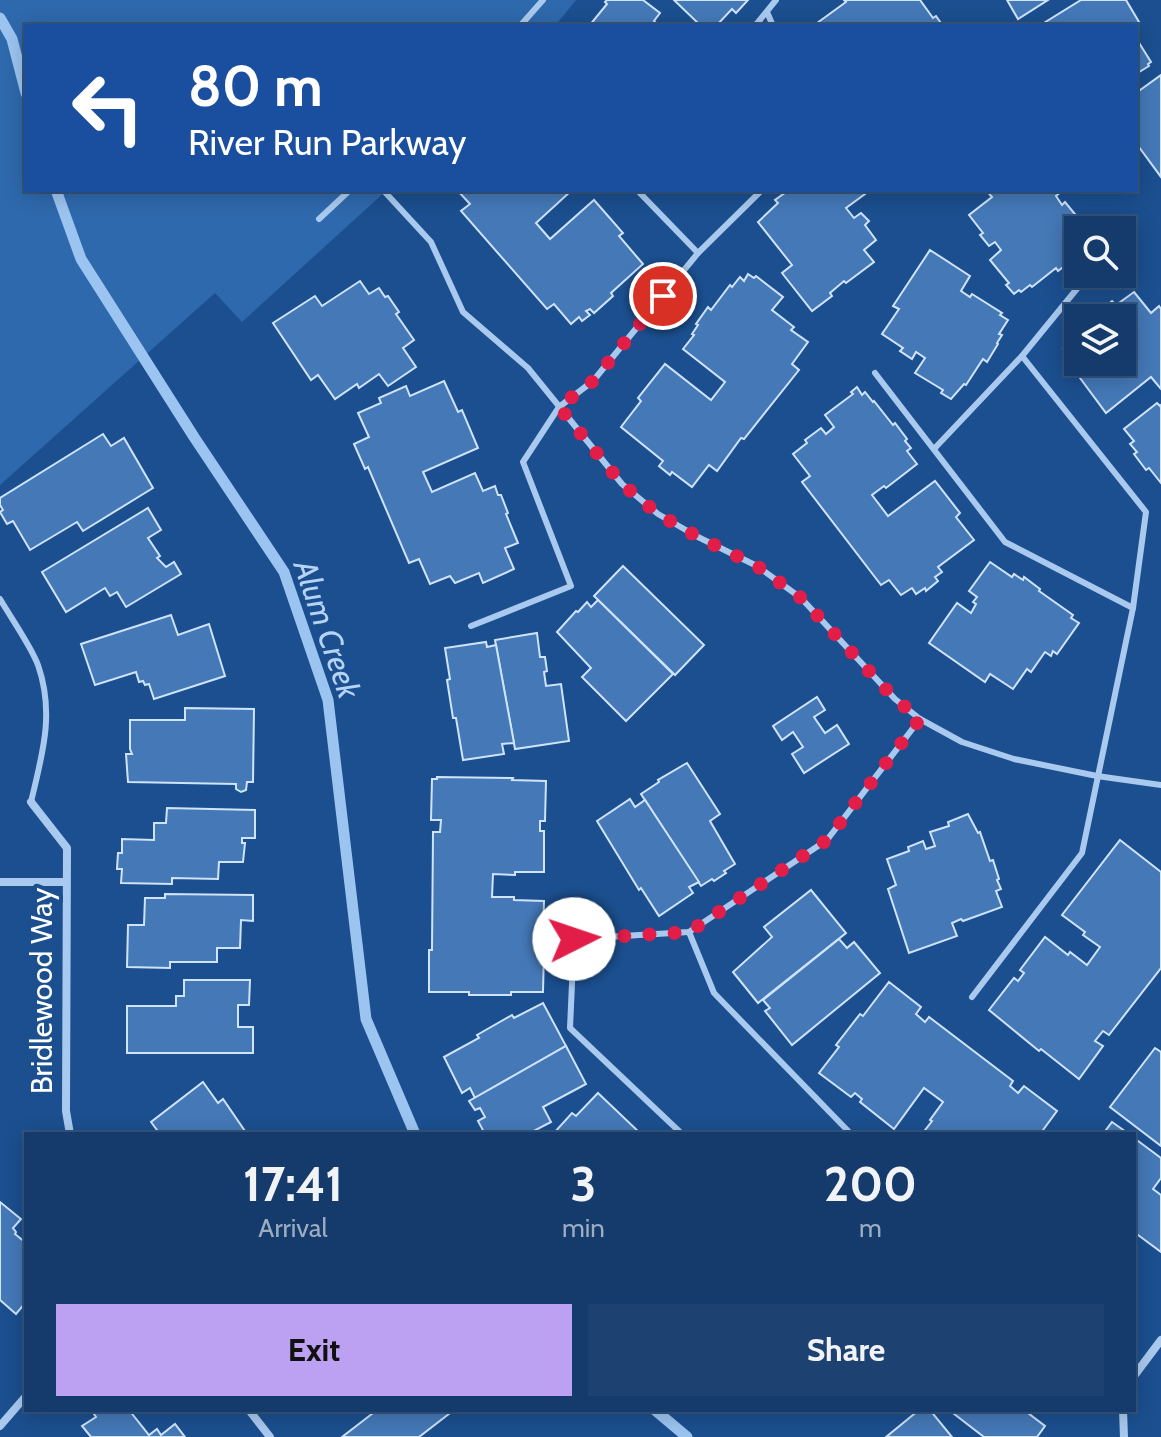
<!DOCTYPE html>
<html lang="en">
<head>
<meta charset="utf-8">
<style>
	:root { --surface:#143b6b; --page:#1d4271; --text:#f1f3f6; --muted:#9dadc1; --line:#33557e; --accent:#bca0f2 }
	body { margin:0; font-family:Cabin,sans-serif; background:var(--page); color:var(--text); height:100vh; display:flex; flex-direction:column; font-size:30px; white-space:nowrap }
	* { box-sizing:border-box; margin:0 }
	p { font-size:26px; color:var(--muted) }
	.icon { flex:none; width:44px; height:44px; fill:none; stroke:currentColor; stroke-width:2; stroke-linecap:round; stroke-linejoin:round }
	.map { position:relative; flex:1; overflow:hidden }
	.drawer { position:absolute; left:24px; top:1132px; width:1112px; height:280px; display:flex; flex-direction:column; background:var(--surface); border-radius:0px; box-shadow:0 4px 20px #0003,0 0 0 2px var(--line) }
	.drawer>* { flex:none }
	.top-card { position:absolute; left:24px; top:24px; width:1114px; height:168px; border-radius:0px; box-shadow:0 4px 20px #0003,0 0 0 2px var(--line); background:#1a4fa0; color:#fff; overflow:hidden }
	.buttons { position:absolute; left:1064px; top:216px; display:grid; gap:16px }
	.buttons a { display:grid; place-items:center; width:72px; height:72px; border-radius:0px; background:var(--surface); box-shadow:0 4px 20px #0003,0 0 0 2px var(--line); font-size:40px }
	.pin { position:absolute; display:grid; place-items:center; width:68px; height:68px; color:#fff; margin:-34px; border:4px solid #fff; border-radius:50%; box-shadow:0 2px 8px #0007 }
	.me { position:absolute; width:88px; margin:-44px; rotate:86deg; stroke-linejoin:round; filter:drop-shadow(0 0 6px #0008) }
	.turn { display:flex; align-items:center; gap:28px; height:168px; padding:0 32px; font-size:36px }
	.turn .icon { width:104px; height:104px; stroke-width:2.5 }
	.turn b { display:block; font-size:56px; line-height:68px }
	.eta { display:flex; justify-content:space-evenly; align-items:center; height:136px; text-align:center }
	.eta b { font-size:48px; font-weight:800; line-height:56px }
	.button { display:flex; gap:16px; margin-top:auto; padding:16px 32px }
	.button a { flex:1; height:92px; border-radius:0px; background:var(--accent); color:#111; font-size:32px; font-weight:800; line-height:92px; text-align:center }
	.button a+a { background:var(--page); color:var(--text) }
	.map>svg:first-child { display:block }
	.green { fill:#2e69ad }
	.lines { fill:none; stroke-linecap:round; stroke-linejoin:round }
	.stream { stroke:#9cc4f0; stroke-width:11 }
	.building { fill:#4478b7; stroke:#cfe3fa; stroke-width:2 }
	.lane { stroke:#a9c9ee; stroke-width:6 }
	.street { stroke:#a9c9ee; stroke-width:8 }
	.route { stroke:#e11d48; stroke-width:14; stroke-dasharray:0 25.2 }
	.labels { text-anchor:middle; stroke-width:8; stroke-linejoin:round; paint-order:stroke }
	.street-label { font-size:30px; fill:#fff; stroke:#1b4f8f }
	.water-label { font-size:32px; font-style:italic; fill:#b5d3f5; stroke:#1b4f8f }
</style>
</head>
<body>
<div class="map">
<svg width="1161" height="1437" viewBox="0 0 1161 1437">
	<rect width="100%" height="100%" fill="#1b4f8f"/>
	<polygon class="green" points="0,0 576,0 555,26 26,26 26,190 387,190 242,322 215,293 0,485"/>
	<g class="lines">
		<g class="stream">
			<polyline points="0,18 12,39 26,93"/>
			<polyline points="56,190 81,259 194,437 284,572 328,700 366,1019 415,1134"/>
			<polyline points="655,1410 687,1437"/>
		</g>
	</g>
	<g class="building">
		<polygon points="607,0 643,0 660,13 654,21 659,26 589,26 607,4 605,2"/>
		<polygon points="674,0 748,0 736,13 732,9 716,26 701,26"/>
		<polygon points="844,0 920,0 933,18 936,16 943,26 813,26 846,2"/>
		<polygon points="1007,0 1048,0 1018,19"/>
		<polygon points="1081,0 1126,0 1139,22 1132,26 1039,26"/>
		<polygon points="1136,38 1151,62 1148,64 1149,66 1136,74"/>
		<polygon points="1161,75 1161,177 1136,143 1136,93"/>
		<polygon points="457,190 570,190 571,191 536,223 550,239 594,200 623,233 619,236 643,264 611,293 613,296 594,313 590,309 586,311 590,315 582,321 579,317 571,324 554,304 547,309 461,211 470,204"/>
		<polygon points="789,190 862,190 865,194 846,208 854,218 861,213 869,221 865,225 876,240 864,250 874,262 846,283 844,281 830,293 832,296 812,311 782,273 792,265 758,222 778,203 775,200"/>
		<polygon points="986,190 1063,190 1056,196 1062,205 1065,202 1088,230 1078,230 1078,252 1073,256 1075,258 1058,271 1056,268 1032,287 1030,285 1021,292 1019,290 1014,294 1006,285 1009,283 990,260 1001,250 995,242 989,246 980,235 983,233 969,215 992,197"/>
		<polygon points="930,250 970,276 961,291 970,297 972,294 1002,313 1000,315 1008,320 999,334 1002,335 997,343 998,344 987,362 983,359 966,385 964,384 951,399 941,393 943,390 915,373 925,358 916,352 912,359 900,351 903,348 882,334 899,309 893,306"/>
		<polygon points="748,274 754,278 756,276 783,297 772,310 794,327 791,330 808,342 792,364 799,370 744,439 741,438 717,471 709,465 692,487 672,472 670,475 659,466 663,461 621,427 641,401 638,398 665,364 711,400 725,382 683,349 694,335 692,334 698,325 696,324 708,307 711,310 730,285 732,287 740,277 744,281"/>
		<polygon points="360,281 369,294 379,288 385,297 388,296 399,312 396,314 414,340 403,348 416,367 388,386 379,374 359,388 357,384 335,399 318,375 311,380 273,323 315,296 322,306"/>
		<polygon points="1134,292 1151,313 1159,306 1161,309 1161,389 1151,377 1106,413 1080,378 1084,375 1063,349 1078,338 1078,362 1122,362 1122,318 1091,318 1112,301 1116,305"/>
		<polygon points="444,381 458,412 462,410 478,448 423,472 432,492 475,473 483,491 495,486 498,495 501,495 508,513 506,514 518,543 505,548 514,569 483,583 479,573 455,583 450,576 430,584 419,559 409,563 368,467 365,469 354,444 369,437 358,413 381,403 379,398 406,386 410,396"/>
		<polygon points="857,387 862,395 865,392 873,402 874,401 893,425 895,423 907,439 905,441 911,448 907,451 917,464 886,488 884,486 872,495 888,516 935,481 960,513 956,517 974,540 938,567 942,572 935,577 938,581 926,591 925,588 916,594 912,588 901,595 889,580 881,585 802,482 810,476 793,454 807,443 805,440 821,428 826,434 834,427 825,415 853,394 851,392"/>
		<polygon points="1157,403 1160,406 1161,405 1161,483 1149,468 1146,470 1134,454 1137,452 1130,444 1134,441 1124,429"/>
		<polygon points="103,434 111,446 124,438 153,488 83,531 77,522 30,550 13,521 7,524 0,512 3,510 0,505 0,498"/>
		<polygon points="148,508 161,530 148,538 160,556 157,558 166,567 174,562 181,574 126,607 117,592 110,596 105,588 66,612 42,572"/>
		<polygon points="990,562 1012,577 1014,574 1023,580 1024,577 1040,589 1039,591 1073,615 1071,618 1079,623 1057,654 1053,651 1051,656 1045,652 1031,672 1027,669 1013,689 990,674 985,682 929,643 957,603 971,613 976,604 973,602 977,597 969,591"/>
		<polygon points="623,566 704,645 675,675 594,596"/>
		<polygon points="598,600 673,674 626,721 582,677 591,668 557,632 576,611 578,612 587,602 591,607"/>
		<polygon points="171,615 178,635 209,624 225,676 154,699 149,684 145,685 143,681 139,682 136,672 95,685 81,644"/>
		<polygon points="537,633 540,657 545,657 547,671 544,672 546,686 561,684 569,741 515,749 495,640"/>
		<polygon points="486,642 487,647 496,645 514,743 502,744 504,754 463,760 456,718 453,718 447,680 450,679 445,648"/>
		<polygon points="817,697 825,710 814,717 825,733 837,725 849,744 804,773 792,754 803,747 793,732 782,740 773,726"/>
		<polygon points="185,708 254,709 253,782 247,782 246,790 241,792 236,789 236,784 128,782 126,754 132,754 130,749 130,720 185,720"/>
		<polygon points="687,763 720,814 710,821 735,864 724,871 726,873 714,881 712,879 701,886 641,794 659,782 658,780"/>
		<polygon points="437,777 513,778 512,780 546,781 545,821 540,821 540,831 544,831 544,872 515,872 515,875 493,874 492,897 514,897 514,900 544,901 543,941 538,941 538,953 544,952 543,992 511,992 511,995 469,995 469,992 429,992 429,950 432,950 433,832 440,832 441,820 431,820 432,779 437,779"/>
		<polygon points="630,799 635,807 645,800 699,882 689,887 693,893 659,916 641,888 639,890 597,821"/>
		<polygon points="167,808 255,810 255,838 242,838 242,843 245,843 243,862 219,862 218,879 172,878 172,884 121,883 122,869 117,869 118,853 122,853 122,839 154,840 154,823 166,823"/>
		<polygon points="968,814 978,833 980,832 990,861 993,860 999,879 997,880 1001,889 996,891 1002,907 963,921 961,919 952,923 957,936 909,953 888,889 896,885 887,859 909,851 908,847 923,841 926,849 935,846 930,832 949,826 948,822"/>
		<polygon points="1120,840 1161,872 1161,968 1109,1035 1103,1031 1095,1041 1103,1046 1079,1079 1041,1049 1039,1051 989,1010 1014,978 1018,981 1024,973 1020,970 1045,937 1068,955 1070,952 1087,965 1100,947 1083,935 1085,932 1062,915"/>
		<polygon points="811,890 846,933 758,1003 733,972 772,937 764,927"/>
		<polygon points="165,894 253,895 253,921 241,920 240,948 217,948 217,962 170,962 170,968 127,967 128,925 144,925 145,898 165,898"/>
		<polygon points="839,939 847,948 854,942 880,973 792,1045 765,1011 770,1008 763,1000"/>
		<polygon points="184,980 250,980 249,1005 238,1005 238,1027 253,1027 253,1053 127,1053 127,1006 176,1006 176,996 184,996"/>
		<polygon points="889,982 921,1007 916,1014 925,1022 929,1017 1013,1081 1010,1086 1018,1093 1024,1086 1057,1111 1040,1134 922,1134 932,1121 930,1120 943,1102 924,1088 894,1129 860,1102 862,1099 855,1093 851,1097 819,1073 839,1047 836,1045 860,1014 863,1016"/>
		<polygon points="543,1003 566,1046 475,1098 470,1088 462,1093 444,1057 479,1038 477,1035 512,1015 514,1018"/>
		<polygon points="566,1046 586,1084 543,1107 551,1122 528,1134 485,1134 478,1121 485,1117 480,1108 475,1110 469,1101"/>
		<polygon points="1155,1048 1161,1052 1161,1146 1110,1107"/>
		<polygon points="203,1082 218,1103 223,1099 247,1134 160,1134 151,1122"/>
		<polygon points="598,1093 641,1134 553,1134 572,1113 576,1116"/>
		<polygon points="1112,1122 1129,1134 1103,1134"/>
		<polygon points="1134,1138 1161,1158 1161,1178 1153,1189 1161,1195 1161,1252 1134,1232"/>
		<polygon points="0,1202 21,1219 13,1228 16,1232 15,1234 26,1243 26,1302 16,1314 0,1300"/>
		<polygon points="100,1410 129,1410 149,1435 157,1429 161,1435 175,1424 185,1437 91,1437 82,1426 96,1417 94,1414"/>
		<polygon points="377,1410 454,1410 419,1437 342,1437"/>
		<polygon points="919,1410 930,1410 952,1437 886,1437"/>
		<polygon points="949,1410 1024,1410 1045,1426 1037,1437 984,1437"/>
	</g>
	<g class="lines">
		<g class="lane">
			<polyline points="767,12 773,26"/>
			<polyline points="520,26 543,0"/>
			<polyline points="755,26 776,0"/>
			<polyline points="383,190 431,242 463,312 528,368 622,484 658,514 698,537 757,566 801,598 895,699 920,719 962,742 1014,759 1097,776 1161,785"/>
			<polyline points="319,219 350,190"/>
			<polyline points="698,253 762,190"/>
			<polyline points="875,373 1005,542 1133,608"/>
			<polyline points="934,449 1022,356"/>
			<path d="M0,599C11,618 31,646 38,665C55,714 42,755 31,802"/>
			<polyline points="471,626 571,586 523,462 559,407 593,381 698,253 637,190"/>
			<polyline points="689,932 714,993 851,1134"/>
			<polyline points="972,997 1082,853 1133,608 1146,512 1022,356 1089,274"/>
			<polyline points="682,1134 570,1028 574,939 689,932 827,840 920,719"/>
		</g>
		<g class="street">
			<polyline points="31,802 67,848 66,1111 70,1134"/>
			<polyline points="0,882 66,882"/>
			<polyline points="1134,1376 1161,1340"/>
			<polyline points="249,1410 270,1437"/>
			<polyline points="1123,1410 1124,1437"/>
			<polyline points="0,1426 26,1396"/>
		</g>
	</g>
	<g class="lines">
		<polyline class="route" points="574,939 689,932 827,840 920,719 895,699 801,598 757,566 698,537 658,514 622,484 559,407 593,381 663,296"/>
	</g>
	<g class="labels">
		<g class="street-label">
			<text transform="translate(42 991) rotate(-90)" y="10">Bridlewood Way</text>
		</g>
		<g class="water-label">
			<text transform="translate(327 629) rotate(71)" y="11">Alum Creek</text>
		</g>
	</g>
</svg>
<div class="buttons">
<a><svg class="icon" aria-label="search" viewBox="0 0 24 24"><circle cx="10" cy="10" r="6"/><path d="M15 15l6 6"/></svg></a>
<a><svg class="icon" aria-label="layers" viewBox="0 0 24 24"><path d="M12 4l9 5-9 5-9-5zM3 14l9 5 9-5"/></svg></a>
</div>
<div class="pin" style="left:663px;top:296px;background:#d93025"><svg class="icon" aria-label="arrive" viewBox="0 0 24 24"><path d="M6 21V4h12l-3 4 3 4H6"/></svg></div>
<svg class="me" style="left:574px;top:939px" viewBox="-20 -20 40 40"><circle r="19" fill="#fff"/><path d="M0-13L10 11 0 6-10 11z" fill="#e11d48"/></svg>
<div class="top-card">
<div class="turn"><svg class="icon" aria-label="left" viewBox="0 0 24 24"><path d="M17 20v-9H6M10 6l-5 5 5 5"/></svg><div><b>80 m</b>River Run Parkway</div></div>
</div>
<section class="drawer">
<div class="eta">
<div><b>17:41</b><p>Arrival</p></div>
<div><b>3</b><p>min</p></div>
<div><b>200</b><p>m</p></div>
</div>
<div class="button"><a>Exit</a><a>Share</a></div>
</section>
</div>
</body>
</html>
